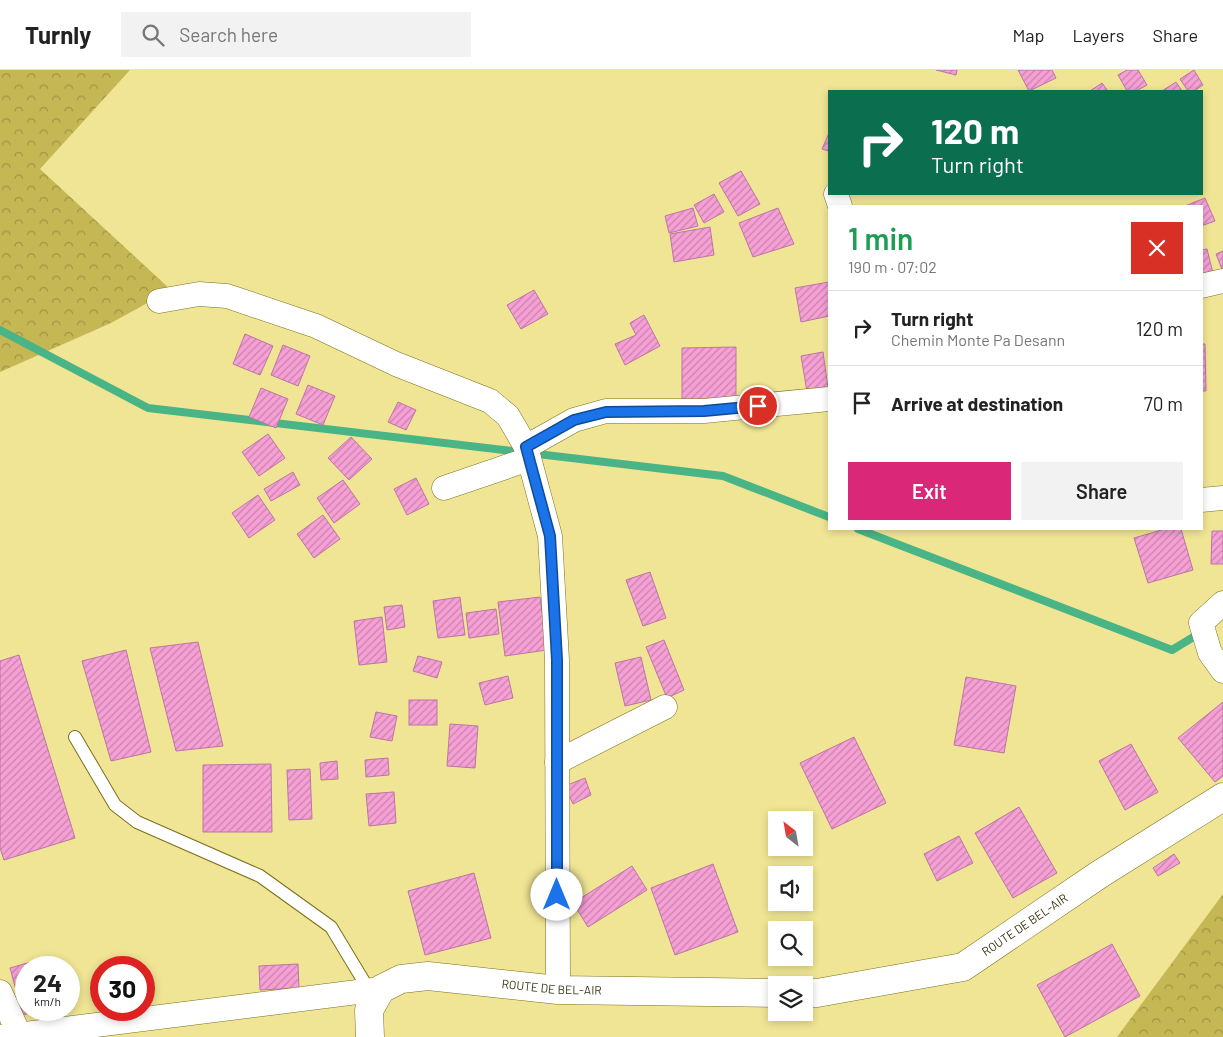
<!DOCTYPE html>
<html lang="en">
<head>
<meta charset="utf-8">
<style>
	:root { --surface:#fff; --page:#f2f2f2; --text:#222; --muted:#767676; --line:#e0e0e0; --accent:#db2777 }
	body { margin:0; font-family:Barlow,sans-serif; background:var(--page); color:var(--text); height:100vh; display:flex; flex-direction:column; font-size:19px; white-space:nowrap }
	* { box-sizing:border-box; margin:0 }
	p { font-size:16px; color:var(--muted) }
	.icon { flex:none; width:28px; height:28px; fill:none; stroke:currentColor; stroke-width:2; stroke-linecap:round; stroke-linejoin:round }
	.map { position:relative; flex:1; overflow:hidden }
	.panel { position:absolute; left:828px; top:135px; width:375px; height:325px; display:flex; flex-direction:column; background:var(--surface); border-radius:0px; box-shadow:0 2px 8px #0003 }
	.panel>* { flex:none }
	.top-card { position:absolute; left:828px; top:20px; width:375px; height:105px; border-radius:0px; box-shadow:0 2px 8px #0003; background:#0b6e4f; color:#fff; overflow:hidden }
	.needle { width:32px; rotate:329deg }
	.controls { position:absolute; left:768px; top:741px; display:grid; gap:10px }
	.controls a { display:grid; place-items:center; width:45px; height:45px; border-radius:0px; background:var(--surface); box-shadow:0 2px 8px #0003; font-size:25px }
	.speed { position:absolute; left:15px; top:886px; display:flex; gap:10px; font-size:25px; font-weight:700; text-align:center }
	.speed>* { display:grid; place-content:center; width:65px; height:65px; border-radius:50%; background:var(--surface); box-shadow:0 2px 8px #0003; line-height:1 }
	.speed small { font-size:12px; font-weight:400 }
	.speed .limit { border:8px solid #d22; background:#fff; color:#111 }
	.pin { position:absolute; display:grid; place-items:center; width:42px; height:42px; color:#fff; margin:-21px; border:2px solid #fff; border-radius:50%; box-shadow:0 1px 5px #0007 }
	.me { position:absolute; width:55px; margin:-28px; rotate:0deg; stroke-linejoin:round; filter:drop-shadow(0 0 4px #0008) }
	.turn { display:flex; align-items:center; gap:18px; height:105px; padding:0 20px; font-size:22px }
	.turn .icon { width:65px; height:65px; stroke-width:2.5 }
	.turn b { display:block; font-size:35px; line-height:42px }
	.round { display:grid; place-items:center; flex:none; width:52px; height:52px; border-radius:0px; background:var(--page) }
	.overview { display:flex; align-items:center; justify-content:space-between; height:85px; padding:0 20px }
	h1 { font-size:30px; font-weight:600; line-height:38px; color:#1e9e55 }
	.action { display:flex; gap:10px; margin-top:auto; padding:10px 20px }
	.action a { flex:1; height:58px; border-radius:0px; background:var(--accent); color:#fff; font-size:20px; font-weight:600; line-height:58px; text-align:center }
	.action a+a { background:var(--page); color:var(--text) }
	ul { padding:0; list-style:none }
	li { display:flex; align-items:center; gap:15px; height:75px; padding:0 20px; border-top:1px solid var(--line) }
	li div { flex:1 }
	li b { display:block; font-size:19px }
	li em { font-style:normal }
	header { display:flex; align-items:center; gap:30px; box-sizing:border-box; height:70px; padding:0 25px; background:var(--surface); border-bottom:1px solid var(--line) }
	header strong { font-size:24px }
	nav { display:flex; gap:28px; margin-inline-start:auto; font-size:18px }
	.search { width:350px; height:45px; background:var(--page); display:flex; align-items:center; gap:12px; box-sizing:border-box; padding:0 18px; border-radius:0px; color:var(--muted); font-size:19px }
	.map>svg:first-child { display:block }
	.forest { fill:url(#forest-crowns) }
	.lines { fill:none; stroke-linecap:round; stroke-linejoin:round }
	.stream { stroke:#49b485; stroke-width:8 }
	.building { fill:url(#building-hatch); stroke:#bb76a2 }
	.service-casing { stroke:#7b711c; stroke-width:14 }
	.minor-casing { stroke:#7b711c; stroke-width:25 }
	.tertiary-casing { stroke:#7b711c; stroke-width:29 }
	.service { stroke:#fff; stroke-width:12 }
	.minor { stroke:#fff; stroke-width:24 }
	.tertiary { stroke:#fff; stroke-width:28 }
	.route-casing { stroke:#114b97; stroke-width:12 }
	.route { stroke:#1a73e8; stroke-width:9 }
	.labels { text-anchor:middle; stroke-width:5; stroke-linejoin:round; paint-order:stroke }
	.street-label { font-size:12px; fill:#383311; stroke:#fff }
</style>
</head>
<body>
<header>
<strong>Turnly</strong>
<div class="search"><svg class="icon" aria-label="search" viewBox="0 0 24 24"><circle cx="10" cy="10" r="6"/><path d="M15 15l6 6"/></svg>Search here</div>
<nav><a>Map</a><a>Layers</a><a>Share</a></nav>
</header>
<div class="map">
<svg width="1223" height="967" viewBox="0 0 1223 967">
	<defs>
		<pattern id="forest-crowns" width="20" height="18" patternUnits="userSpaceOnUse" patternTransform="scale(1.25)"><rect width="20" height="18" fill="#c4b754"/><path d="M2 6a3 3 0 1 1 6 0M12 15a3 3 0 1 1 6 0" fill="none" stroke="#a09544"/></pattern>
		<pattern id="building-hatch" width="6" height="6" patternUnits="userSpaceOnUse" patternTransform="scale(1.25)"><rect width="6" height="6" fill="#f6a0d6"/><path d="M-1 1l2-2M0 6l6-6M5 7l2-2" fill="none" stroke="#c883ac"/></pattern>
	</defs>
	<rect width="100%" height="100%" fill="#f0e594"/>
	<g class="forest">
		<polygon points="0,0 130,0 40,99 171,220 111,253 0,302"/>
		<polygon points="1223,824 1223,967 1117,967"/>
	</g>
	<g class="lines">
		<g class="stream">
			<polyline points="0,260 148,338 723,406 829,447"/>
			<polyline points="858,459 1172,580 1200,563"/>
		</g>
	</g>
	<g class="building">
		<polygon points="936,0 957,0 956,5"/>
		<polygon points="1018,0 1052,0 1056,8 1029,21"/>
		<polygon points="1127,0 1138,0 1147,15 1136,21 1127,21 1118,5"/>
		<polygon points="1194,0 1203,15 1194,21 1188,21 1180,9"/>
		<polygon points="1176,12 1182,21 1162,21"/>
		<polygon points="1102,13 1108,21 1090,21"/>
		<polygon points="829,63 829,81 822,79"/>
		<polygon points="741,101 760,134 738,146 719,113"/>
		<polygon points="714,124 724,142 704,153 694,135"/>
		<polygon points="1205,128 1215,151 1201,156 1201,136 1185,136"/>
		<polygon points="693,138 698,156 669,163 665,146"/>
		<polygon points="778,138 794,174 753,187 739,153"/>
		<polygon points="710,157 714,185 674,192 670,164"/>
		<polygon points="1207,179 1216,215 1201,219 1201,180"/>
		<polygon points="1223,181 1223,202 1216,184"/>
		<polygon points="829,212 829,246 801,252 795,218"/>
		<polygon points="534,220 548,244 521,259 507,235"/>
		<polygon points="644,245 660,276 625,295 615,274 636,265 630,253"/>
		<polygon points="245,264 273,276 260,305 233,294"/>
		<polygon points="1201,274 1205,274 1206,321 1201,321"/>
		<polygon points="283,275 310,286 298,316 271,305"/>
		<polygon points="736,277 736,333 682,334 682,278"/>
		<polygon points="823,282 829,325 808,328 801,286"/>
		<polygon points="308,315 335,326 323,355 296,344"/>
		<polygon points="261,318 288,329 276,358 249,347"/>
		<polygon points="398,332 416,340 406,360 388,352"/>
		<polygon points="268,364 285,388 259,406 242,382"/>
		<polygon points="351,367 372,389 349,410 328,388"/>
		<polygon points="293,402 300,415 271,431 264,419"/>
		<polygon points="416,408 429,434 407,445 394,419"/>
		<polygon points="343,410 360,434 334,453 317,428"/>
		<polygon points="258,425 275,450 249,468 232,443"/>
		<polygon points="323,445 340,469 314,488 297,464"/>
		<polygon points="1165,459 1181,459 1193,500 1148,513 1134,468"/>
		<polygon points="1212,461 1223,461 1223,494 1211,494"/>
		<polygon points="650,502 666,548 643,556 626,510"/>
		<polygon points="460,527 465,565 438,568 433,531"/>
		<polygon points="540,527 547,580 505,586 498,532"/>
		<polygon points="402,535 405,557 387,560 384,537"/>
		<polygon points="496,539 499,564 469,568 466,543"/>
		<polygon points="382,547 387,592 359,595 354,551"/>
		<polygon points="664,570 684,620 667,628 646,577"/>
		<polygon points="198,572 223,676 176,681 150,578"/>
		<polygon points="126,580 151,682 111,691 82,591"/>
		<polygon points="19,585 75,768 4,790 0,778 0,591"/>
		<polygon points="418,586 442,592 437,608 413,601"/>
		<polygon points="641,587 651,630 625,636 615,593"/>
		<polygon points="508,606 513,628 485,635 479,613"/>
		<polygon points="966,607 1016,616 1004,683 954,675"/>
		<rect x="409" y="630" width="28" height="25"/>
		<polygon points="1223,632 1223,706 1215,712 1178,668"/>
		<polygon points="376,642 397,646 392,671 370,667"/>
		<polygon points="450,654 478,656 475,698 447,696"/>
		<polygon points="854,667 886,733 832,759 800,693"/>
		<polygon points="1131,674 1158,722 1125,740 1099,691"/>
		<polygon points="388,688 389,705 366,707 365,690"/>
		<polygon points="337,691 338,709 321,710 320,693"/>
		<polygon points="271,694 272,762 203,762 203,695"/>
		<polygon points="310,699 312,749 289,750 287,700"/>
		<polygon points="585,708 591,725 573,734 565,716"/>
		<polygon points="394,722 396,753 369,756 366,724"/>
		<polygon points="1019,737 1057,803 1013,828 975,763"/>
		<polygon points="959,766 973,793 937,811 924,784"/>
		<polygon points="1174,784 1180,793 1158,806 1153,798"/>
		<polygon points="713,794 738,862 675,885 651,818"/>
		<polygon points="632,796 647,820 588,857 573,833"/>
		<polygon points="474,803 491,868 425,885 408,821"/>
		<polygon points="1112,874 1140,926 1065,967 1037,915"/>
		<polygon points="45,888 48,898 26,898 26,940 39,940 23,945 10,898"/>
		<polygon points="298,894 299,918 260,920 259,896"/>
	</g>
	<g class="lines">
		<g class="service-casing">
			<polyline id="service" points="75,667 115,735 137,752 260,806 331,857 369,920"/>
		</g>
		<g class="minor-casing">
			<g id="minor">
				<polyline points="836,124 840,136"/>
				<polyline points="1201,216 1223,211"/>
				<polyline points="159,231 199,224 227,226 316,256 396,294 490,331 508,346 526,377 550,466 557,590 558,920"/>
				<polyline points="526,377 574,350 606,341 704,341 829,329"/>
				<polyline points="444,418 529,389"/>
				<polyline points="1201,430 1223,428"/>
				<polyline points="1223,533 1201,553 1210,583 1223,601"/>
				<polyline points="557,692 665,637"/>
				<polyline points="0,922 19,964"/>
				<polyline points="1,967 381,919"/>
			</g>
		</g>
		<g class="tertiary-casing">
			<g id="tertiary">
				<path id="s1" d="M804,923H817L963,897L1100,804L1223,727"/>
				<path id="s2" d="M370,967L369,940L381,919L401,909L428,906L558,920L776,923"/>
			</g>
		</g>
		<use href="#service" class="service"/>
		<use href="#minor" class="minor"/>
		<use href="#tertiary" class="tertiary"/>
	</g>
	<g class="lines">
		<g class="route-casing">
			<polyline id="route" points="557,825 557,590 550,466 526,377 574,350 606,342 704,341 758,336"/>
		</g>
		<use href="#route" class="route"/>
	</g>
	<g class="labels">
		<g class="street-label">
			<text dy="4" stroke="none"><textPath href="#s1" startOffset="236">ROUTE DE BEL-AIR</textPath></text>
			<text dy="4" stroke="none"><textPath href="#s2" startOffset="225">ROUTE DE BEL-AIR</textPath></text>
		</g>
	</g>
</svg>
<div class="controls">
<a><svg class="needle" viewBox="-14 -14 28 28"><path d="M0-13l5 13h-10z" fill="#e53935"/><path d="M0 13l5-13h-10z" fill="#767676"/></svg></a>
<a><svg class="icon" aria-label="sound" viewBox="0 0 24 24"><path d="M4 9h4l5-4v14l-5-4H4zM17 9q2 3 0 6"/></svg></a>
<a><svg class="icon" aria-label="search" viewBox="0 0 24 24"><circle cx="10" cy="10" r="6"/><path d="M15 15l6 6"/></svg></a>
<a><svg class="icon" aria-label="layers" viewBox="0 0 24 24"><path d="M12 4l9 5-9 5-9-5zM3 14l9 5 9-5"/></svg></a>
</div>
<div class="speed"><div>24<small>km/h</small></div><div class="limit">30</div></div>
<div class="pin" style="left:758px;top:336px;background:#d93025"><svg class="icon" aria-label="arrive" viewBox="0 0 24 24"><path d="M6 21V4h12l-3 4 3 4H6"/></svg></div>
<svg class="me" style="left:557px;top:825px" viewBox="-20 -20 40 40"><circle r="19" fill="#fff"/><path d="M0-13L10 11 0 6-10 11z" fill="#1a73e8"/></svg>
<div class="top-card">
<div class="turn"><svg class="icon" aria-label="right" viewBox="0 0 24 24"><path d="M7 20v-9h11M14 6l5 5-5 5"/></svg><div><b>120 m</b>Turn right</div></div>
</div>
<section class="panel">
<div class="overview"><div><h1>1 min</h1><p>190 m · 07:02</p></div><a class="round" style="background:#d93025;color:#fff"><svg class="icon" aria-label="close" viewBox="0 0 24 24"><path d="M6 6l12 12M18 6L6 18"/></svg></a></div>
<ul>
<li><svg class="icon" aria-label="right" viewBox="0 0 24 24"><path d="M7 20v-9h11M14 6l5 5-5 5"/></svg><div><b>Turn right</b><p>Chemin Monte Pa Desann</p></div><em>120 m</em></li>
<li><svg class="icon" aria-label="arrive" viewBox="0 0 24 24"><path d="M6 21V4h12l-3 4 3 4H6"/></svg><div><b>Arrive at destination</b></div><em>70 m</em></li>
</ul>
<div class="action"><a>Exit</a><a>Share</a></div>
</section>
</div>
</body>
</html>
